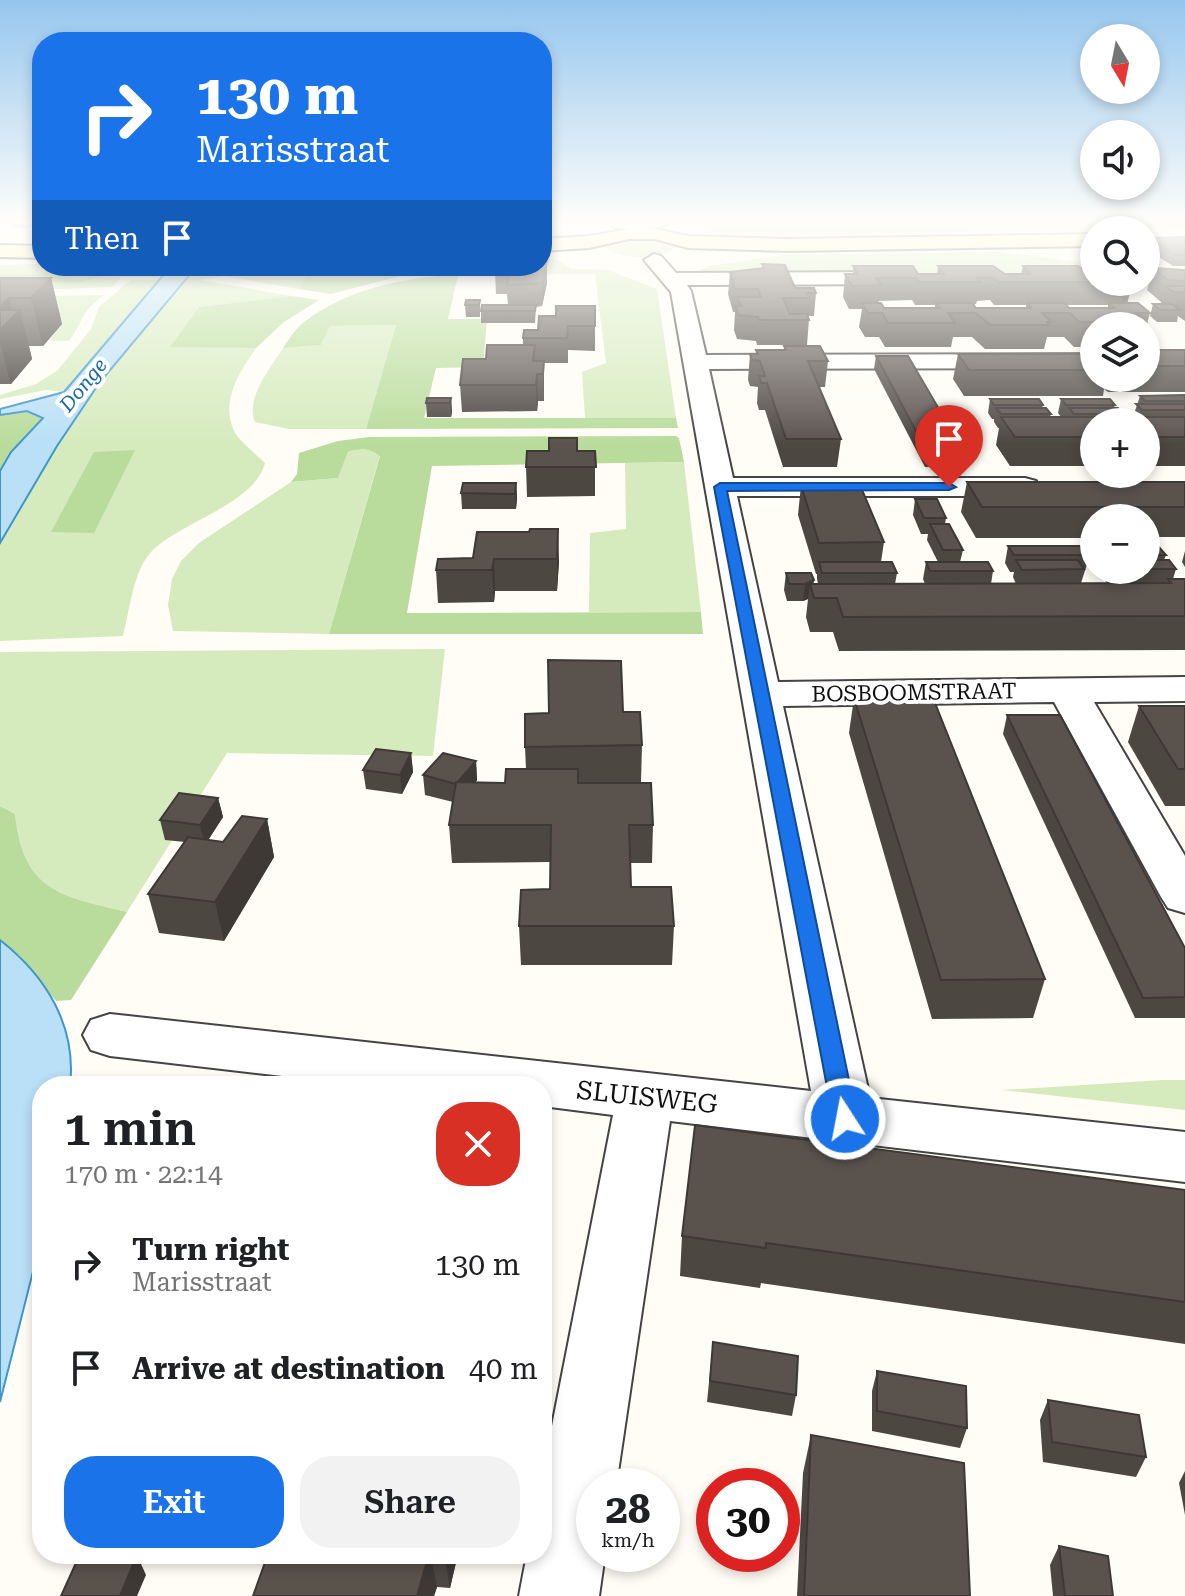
<!DOCTYPE html>
<html lang="en">
<head>
<meta charset="utf-8">
<style>
	:root { --surface:#fff; --page:#f2f2f2; --text:#202124; --muted:#757577; --accent:#1a73e8 }
	body { margin:0; font-family:"Roboto Serif",serif; background:var(--page); color:var(--text); height:100vh; display:flex; flex-direction:column; font-size:30px; white-space:nowrap }
	* { box-sizing:border-box; margin:0 }
	p { font-size:26px; color:var(--muted) }
	.icon { flex:none; width:44px; height:44px; fill:none; stroke:currentColor; stroke-width:2; stroke-linecap:round; stroke-linejoin:round }
	.map { position:relative; flex:1; overflow:hidden }
	.side { position:absolute; left:32px; top:1076px; width:520px; height:488px; display:flex; flex-direction:column; background:var(--surface); border-radius:32px; box-shadow:0 4px 12px #0003 }
	.side>* { flex:none }
	.top-card { position:absolute; left:32px; top:32px; width:520px; height:244px; border-radius:32px; box-shadow:0 4px 12px #0003; background:#1a73e8; color:#fff; overflow:hidden }
	.needle { width:52px; rotate:170deg }
	.tools { position:absolute; left:1080px; top:24px; display:grid; gap:16px }
	.tools a { display:grid; place-items:center; width:80px; height:80px; border-radius:50%; background:var(--surface); box-shadow:0 4px 12px #0003; font-size:40px }
	.speed { position:absolute; left:576px; top:1468px; display:flex; gap:16px; font-size:40px; font-weight:700; text-align:center }
	.speed>* { display:grid; place-content:center; width:104px; height:104px; border-radius:50%; background:var(--surface); box-shadow:0 4px 12px #0003; line-height:1 }
	.speed small { font-size:20px; font-weight:400 }
	.speed .limit { border:12px solid #d22; background:#fff; color:#111 }
	.pin { position:absolute; display:grid; place-items:center; width:68px; height:68px; color:#fff; margin:-82px -34px; border-radius:50% 50% 50% 0; rotate:-45deg; box-shadow:0 0 8px #0007 }
	.pin .icon { rotate:45deg }
	.me { position:absolute; width:88px; margin:-44px; rotate:349deg; stroke-linejoin:round; filter:drop-shadow(0 0 6px #0008) }
	.turn { display:flex; align-items:center; gap:28px; height:168px; padding:0 32px; font-size:36px }
	.turn .icon { width:104px; height:104px; stroke-width:2.5 }
	.turn b { display:block; font-size:56px; line-height:68px }
	.then { display:flex; align-items:center; height:76px; padding:0 32px; background:#0003; gap:16px; font-size:30px }
	.round { display:grid; place-items:center; flex:none; width:84px; height:84px; border-radius:32px; background:var(--page) }
	.head { display:flex; align-items:center; justify-content:space-between; height:136px; padding:0 32px }
	h1 { font-size:48px; font-weight:600; line-height:60px }
	.primary-button { display:flex; gap:16px; margin-top:auto; padding:16px 32px }
	.primary-button a { flex:1; height:92px; border-radius:32px; background:var(--accent); color:#fff; font-size:32px; font-weight:600; line-height:92px; text-align:center }
	.primary-button a+a { background:var(--page); color:var(--text) }
	ul { padding:0; list-style:none }
	li { display:flex; align-items:center; gap:24px; height:104px; padding:0 32px }
	li div { flex:1 }
	li b { display:block; font-size:30px }
	li em { font-style:normal }
	.map>svg:first-child { display:block }
	.green { fill:#d5ebbd }
	.forest { fill:#b9dc9c }
	.water { fill:#b9e0f7; stroke:#3f96cf; stroke-width:2 }
	.lines { fill:none; stroke-linecap:round; stroke-linejoin:round }
	.street-casing { stroke:#444; stroke-width:4 }
	.secondary-casing { stroke:#333; stroke-width:4 }
	.street { fill:#fff; fill-rule:evenodd }
	.secondary { fill:#fff6b0; fill-rule:evenodd }
	.wall { fill:#4d4742; fill-rule:evenodd }
	.shaded-wall { fill:#3f3936 }
	.building { fill:#5a524d; stroke:#3f3936; stroke-width:2 }
	.route { fill:#1a73e8; stroke:#114b97; stroke-width:2 }
	.labels { text-anchor:middle; stroke-width:8; stroke-linejoin:round; paint-order:stroke }
	.far-water-label { font-size:20px; font-style:italic; fill:#1768a6; stroke:#fff }
	.street-label { font-size:22px; fill:#111; stroke:#fff }
	.near-street-label { font-size:26px; fill:#111; stroke:#fff }
</style>
</head>
<body>
<div class="map">
<svg width="1185" height="1596" viewBox="0 0 1185 1596">
	<rect width="100%" height="100%" fill="#fffdf5"/>
	<g class="green">
		<polygon points="803,222 1185,222 1185,229 717,235 708,233 703,224"/>
		<path d="M626,238L664,240L675,247C660,261 619,260 604,246Z"/>
		<polygon points="1001,252 1094,264 1094,273 702,274 701,270 708,266 786,255"/>
		<polygon points="542,259 556,259 572,269 608,270 657,289 676,418 585,418 582,372 606,363 595,274 458,275 482,266 542,266"/>
		<polygon points="42,264 42,266 171,266 161,277 121,277 113,287 0,291 0,283 82,282 116,274 0,274 0,265"/>
		<path d="M197,266H311L299,289L224,276L200,280L291,296L199,307L171,346L256,348C240,372 220,400 234,431C240,442 256,454 265,463C255,503 184,521 154,549C133,568 130,610 123,636L0,641V543L57,446L100,382Z"/>
		<polygon points="131,280 158,280 64,392 46,390 0,399 0,395 36,384 58,370 91,329 99,307"/>
		<path d="M104,295C80,313 85,318 69,341H49L61,324L0,297Z"/>
		<path d="M396,325L366,429H289L255,422C245,397 271,368 283,348L321,345L330,326Z"/>
		<polygon points="358,449 372,450 380,455 329,634 173,631 168,605 172,579 181,561 199,543 291,482 338,478 348,452"/>
		<polygon points="684,462 701,612 589,612 590,533 626,529 625,463"/>
		<path d="M445,649L433,756L227,753L127,912C60,896 23,891 15,814L0,806V652Z"/>
		<polygon points="1162,1080 1185,1080 1185,1110 1002,1090"/>
	</g>
	<g class="forest">
		<polygon points="311,266 459,266 400,276 331,294 299,289"/>
		<polygon points="119,273 82,282 0,283 0,274"/>
		<path d="M458,275L448,319H487L483,367L436,368L424,418H676L678,428L366,429L396,325L330,326L321,345L283,348C289,339 295,329 303,323C343,290 408,276 458,275Z"/>
		<polygon points="291,296 319,300 284,322 256,348 170,347 199,307"/>
		<polygon points="27,411 42,416 42,420 11,452 0,471 0,415"/>
		<path d="M676,436L679,438L684,462L432,466L407,613L701,612L703,634H329L380,456C369,448 360,448 348,452L338,478L291,482L297,474L299,453L338,441L369,437Z"/>
		<polygon points="135,450 94,533 51,532 94,452"/>
		<path d="M0,806L15,814C23,891 60,896 127,912L71,1000L56,1001L19,955L0,940Z"/>
	</g>
	<g class="water">
		<polygon points="171,266 197,266 100,382 57,446 0,543 0,471 11,452 43,418 27,411 0,415 0,409 64,392"/>
		<path d="M0,940C46,976 77,1026 70,1086H42V1236L0,1402Z"/>
	</g>
	<g class="lines">
		<g class="street-casing">
			<g id="street">
				<path d="M606,222H670C659,232 617,232 606,222Z"/>
				<polygon points="654,254 661,256 676,273 904,272 914,278 904,284 687,285 691,291 706,355 1094,354 1094,368 709,369 733,478 1025,478 1036,481 1040,487 1036,493 1025,496 737,496 778,682 1185,677 1185,701 1094,702 1185,856 1185,913 1168,908 1161,897 1054,702 783,706 870,1098 1185,1132 1185,1182 670,1121 616,1486 594,1486 594,1554 605,1554 599,1596 519,1596 527,1554 542,1554 542,1477 613,1115 542,1106 542,1086 369,1086 110,1056 91,1050 83,1035 91,1020 110,1014 811,1091 671,292 644,260"/>
				<polygon points="1146,271 1185,271 1185,283 1142,282 1146,282"/>
			</g>
		</g>
		<g class="secondary-casing">
			<g id="secondary">
				<polygon points="629,229 655,229 688,236 787,239 1094,234 1094,246 787,251 688,248 655,239 629,239 589,248 542,251 542,239 589,236"/>
				<polygon points="0,245 42,246 42,258 0,257"/>
			</g>
		</g>
		<use href="#street" class="street"/>
		<use href="#secondary" class="secondary"/>
	</g>
	<g class="wall">
		<polygon points="11,222 42,222 42,230 39,230 37,222 27,228 13,227"/>
		<polygon points="1185,237 1185,266 1173,266 1146,249 1148,238"/>
		<polygon points="547,261 547,283 542,306 536,307 535,323 481,323 481,311 508,305 507,294 496,294 495,271"/>
		<polygon points="762,264 795,288 816,293 814,316 808,316 809,320 807,345 757,345 756,341 737,339 734,330 735,312 733,312 728,294 730,272 762,268"/>
		<path d="M853,266L918,274H937L938,266L1005,274H1021L1023,266L1091,274L1114,282L1111,292H1130L1127,303L1150,313L1146,327V326H1094V347H1074L1064,337H1047L1044,349H985L972,337H953L951,347H885L879,337H865L859,327L862,309H849L843,297L845,274H853ZM912,300L915,305H935V308H884L878,303L879,301ZM990,300L994,305H1026V308H976L973,305L976,304L977,301ZM1066,305H1108V308H1069Z"/>
		<polygon points="1153,268 1185,270 1185,321 1178,316 1177,322 1157,322 1150,316 1153,304 1161,304 1161,302 1147,290"/>
		<polygon points="0,278 51,278 62,324 43,346 29,346 32,359 11,384 0,384"/>
		<polygon points="480,300 480,317 466,317 465,305"/>
		<polygon points="595,306 595,351 568,350 568,363 544,363 544,401 538,401 537,411 462,412 460,385 486,359 523,345 523,338 538,330 556,316"/>
		<polygon points="784,346 828,361 825,387 819,387 841,439 837,467 783,467 765,410 759,410 757,403 758,387 750,386 748,380 750,354 756,354 756,350 784,350"/>
		<polygon points="1146,350 1185,350 1185,392 1108,392 1104,389 1103,396 964,396 953,379 958,354 1094,354 1094,378 1146,378"/>
		<polygon points="876,356 964,452 962,467 925,467 874,369"/>
		<polygon points="1185,395 1185,466 1146,466 1146,422 1094,422 1094,466 1010,466 996,445 999,428 998,428 994,422 994,419 992,419 988,413 990,399 1043,405 1042,408 1051,414 1050,417 1061,417 1058,413 1061,399 1115,405 1114,408 1123,414 1122,417 1133,417 1140,396"/>
		<polygon points="451,398 452,412 451,417 427,417 426,403"/>
		<polygon points="578,451 595,451 595,496 527,497 526,467"/>
		<polygon points="967,482 1185,482 1185,537 1146,537 1146,518 1094,518 1094,538 976,538 961,512"/>
		<polygon points="516,483 517,498 516,509 462,509 461,493"/>
		<polygon points="801,485 884,542 881,562 897,573 895,584 925,584 923,579 926,562 938,562 927,540 928,534 921,534 913,515 915,499 946,518 945,524 963,550 960,562 993,571 991,584 1016,584 1013,577 1014,572 1010,572 1005,563 1008,546 1090,555 1081,583 1107,583 1102,577 1104,572 1100,572 1098,570 1146,570 1146,546 1166,555 1164,560 1176,569 1173,579 1185,579 1185,650 839,651 833,632 810,632 806,617 808,599 803,601 787,601 784,590 786,573 814,580 813,584 818,584 817,579 817,574 816,574 798,515"/>
		<polygon points="529,532 559,561 557,591 495,591 494,602 438,603 436,570 473,558"/>
		<polygon points="1185,551 1185,567 1182,562"/>
		<polygon points="854,698 1045,979 1033,1018 932,1019 849,733"/>
		<polygon points="1139,706 1185,706 1185,806 1165,806 1128,742"/>
		<polygon points="623,712 642,745 641,782 585,783 653,825 652,863 630,863 631,887 674,926 672,965 521,965 519,926 550,889 550,862 452,863 449,825 453,802 425,795 423,775 476,761 477,780 475,783 505,783 526,769 525,747"/>
		<polygon points="1007,715 1185,948 1185,1018 1135,1018 1003,734"/>
		<polygon points="411,753 413,772 402,794 366,789 363,770"/>
		<polygon points="218,798 223,817 208,840 223,842 267,819 274,857 224,941 159,933 148,894 185,842 165,840 160,820"/>
		<polygon points="1185,1190 1185,1344 761,1283 760,1288 680,1276 682,1236"/>
		<polygon points="713,1342 796,1395 792,1416 707,1402"/>
		<polygon points="877,1371 967,1428 960,1448 872,1431 872,1391"/>
		<polygon points="1048,1400 1146,1457 1136,1477 1043,1462 1040,1420"/>
		<polygon points="811,1435 970,1596 797,1596 803,1473"/>
		<polygon points="1185,1471 1185,1515 1179,1483"/>
		<polygon points="1059,1546 1113,1596 1053,1596 1050,1565"/>
		<polygon points="268,1554 458,1554 450,1588 437,1587 434,1596 253,1596"/>
	</g>
	<g class="shaded-wall">
		<polygon points="25,222 37,222 27,228"/>
		<polygon points="547,261 547,283 542,306 542,283"/>
		<polygon points="51,278 62,324 43,346 31,298"/>
		<polygon points="1130,292 1127,304 1121,308 1123,296"/>
		<polygon points="9,298 14,316 20,310 32,359 11,384 0,343 0,307"/>
		<polygon points="544,361 544,401 543,374"/>
		<polygon points="537,374 538,401 537,411 536,385"/>
		<polygon points="451,398 452,412 451,417 450,403"/>
		<polygon points="516,483 517,498 516,509 515,494"/>
		<polygon points="558,529 559,561 557,591 557,559"/>
		<polygon points="494,559 495,591 494,602 492,570"/>
		<polygon points="814,580 812,593 810,584 808,599 803,601 805,584"/>
		<polygon points="411,753 413,772 402,794 400,775"/>
		<polygon points="476,761 477,780 457,803 456,784"/>
		<polygon points="218,798 223,817 205,845 200,825"/>
		<polygon points="267,819 274,857 224,941 215,902"/>
		<polygon points="429,1554 431,1554 437,1587 434,1596 417,1596"/>
		<polygon points="444,1554 458,1554 450,1588"/>
		<polygon points="137,1555 146,1575 137,1596 120,1596"/>
	</g>
	<g class="building">
		<polygon points="1185,237 1185,255 1176,255 1148,238"/>
		<polygon points="542,260 547,261 542,283 507,285 510,271 495,271 498,266 542,266"/>
		<polygon points="762,264 785,265 795,288 814,288 816,293 806,293 809,298 783,298 790,314 807,314 809,320 759,320 758,317 738,315 736,306 741,306 737,297 761,297 758,289 735,289 730,272 764,268"/>
		<polygon points="853,266 913,266 918,274 944,274 938,266 993,266 1005,274 1030,274 1023,266 1078,266 1091,274 1094,274 1094,282 998,282 994,278 977,278 980,282 919,282 916,278 876,278 881,285 852,286 845,274 858,274"/>
		<polygon points="1153,268 1185,270 1185,281 1168,280"/>
		<polygon points="0,278 51,278 31,298 9,298 0,307"/>
		<polygon points="1165,286 1185,286 1185,293 1174,292"/>
		<polygon points="1110,292 1130,292 1123,296 1115,296"/>
		<polygon points="466,300 480,300 479,305 465,305"/>
		<polygon points="862,303 881,303 884,308 940,308 936,303 972,303 976,308 1031,308 1027,303 1064,303 1069,308 1114,308 1109,303 1138,303 1150,313 1136,313 1146,322 1079,322 1070,313 1042,313 1051,322 1047,322 1049,325 990,325 976,313 948,313 955,323 888,323 882,313 868,313"/>
		<polygon points="1153,304 1172,304 1180,310 1160,310"/>
		<polygon points="482,305 536,305 535,311 481,311"/>
		<polygon points="556,306 595,306 595,326 568,326 567,338 523,338 524,330 538,330 539,316 556,316"/>
		<polygon points="0,310 20,310 0,330"/>
		<polygon points="487,345 535,345 533,361 544,361 543,374 537,374 536,385 460,385 463,359 486,359"/>
		<polygon points="784,346 820,346 828,361 808,361 841,439 786,439 767,383 761,383 759,376 765,376 760,361 752,360 750,354 758,354 756,350 786,350"/>
		<rect x="1146" y="350" width="39" height="16"/>
		<polygon points="958,354 1094,354 1094,370 969,370"/>
		<polygon points="876,356 908,356 964,452 927,452"/>
		<polygon points="1185,395 1185,401 1145,401 1140,396"/>
		<polygon points="427,398 451,398 450,403 426,403"/>
		<polygon points="990,399 1039,399 1043,405 994,405"/>
		<polygon points="1061,399 1110,399 1115,405 1066,405"/>
		<polygon points="1136,404 1185,404 1185,410 1142,410"/>
		<polygon points="996,408 1046,408 1051,414 1001,414"/>
		<polygon points="1069,408 1118,408 1123,414 1074,414"/>
		<polygon points="1001,417 1185,417 1185,437 1146,437 1146,422 1094,422 1094,437 1015,437"/>
		<polygon points="549,438 577,438 577,451 595,451 596,467 526,467 527,451 549,451"/>
		<polygon points="967,482 1185,482 1185,507 982,507"/>
		<polygon points="463,483 516,483 515,494 461,493"/>
		<polygon points="801,485 860,485 884,542 819,543"/>
		<polygon points="915,499 937,499 946,518 924,518"/>
		<polygon points="930,524 949,524 963,550 943,550"/>
		<polygon points="530,529 558,529 557,559 494,559 492,570 436,570 438,559 473,558 477,532 529,532"/>
		<polygon points="1008,546 1083,546 1090,555 1014,555"/>
		<polygon points="1146,546 1158,546 1166,555 1146,555"/>
		<polygon points="1016,560 1078,560 1084,569 1022,570"/>
		<polygon points="1146,560 1169,560 1176,569 1146,569"/>
		<polygon points="819,562 892,562 897,573 822,573"/>
		<polygon points="926,562 988,562 993,571 930,571"/>
		<polygon points="786,573 811,573 814,580 805,584 789,584"/>
		<polygon points="1168,579 1185,579 1185,616 843,617 837,598 814,598 810,584 1171,583"/>
		<polygon points="548,660 621,661 623,712 640,712 642,745 525,747 525,714 549,713"/>
		<polygon points="854,698 933,698 1045,979 941,980"/>
		<polygon points="1139,706 1185,706 1185,769 1178,769"/>
		<polygon points="1007,715 1060,715 1185,948 1185,997 1143,998"/>
		<polygon points="376,749 411,753 400,775 363,770"/>
		<polygon points="443,753 476,761 456,784 423,775"/>
		<polygon points="506,769 578,769 578,783 651,783 653,825 629,825 631,887 671,887 674,926 519,926 521,890 550,889 551,825 449,825 456,782 505,783"/>
		<polygon points="179,793 218,798 200,825 160,820"/>
		<polygon points="242,816 267,819 215,902 148,894 188,837 223,842"/>
		<polygon points="695,1125 1185,1190 1185,1302 766,1243 766,1248 682,1236"/>
		<polygon points="713,1342 798,1356 796,1395 710,1381"/>
		<polygon points="877,1371 966,1386 967,1428 877,1411"/>
		<polygon points="1048,1400 1139,1415 1146,1457 1052,1442"/>
		<polygon points="811,1435 964,1463 970,1596 804,1596"/>
		<polygon points="1059,1546 1108,1556 1113,1596 1065,1596"/>
		<polygon points="80,1554 129,1554 137,1555 120,1596 61,1596"/>
		<polygon points="268,1554 429,1554 417,1596 253,1596"/>
	</g>
	<linearGradient id="sky" x2="0" y2="1"><stop stop-color="#95c6ee"/><stop offset="0.5" stop-color="#fffefa"/><stop offset="1" stop-color="#fffefa" stop-opacity="0"/></linearGradient>
	<rect width="1185" height="445" fill="url(#sky)"/>
	<polygon class="route" points="720,483 949,483 956,487 949,490 727,491 857,1119 854,1126 845,1129 837,1126 833,1119 714,487"/>
	<g class="labels">
		<g class="far-water-label">
			<text transform="translate(83 385) rotate(-51)" y="7">Donge</text>
		</g>
		<g class="street-label">
			<text transform="translate(914 692) rotate(-1)" y="8">BOSBOOMSTRAAT</text>
		</g>
		<g class="near-street-label">
			<text transform="translate(647 1097) rotate(6)" y="9">SLUISWEG</text>
		</g>
	</g>
</svg>
<div class="tools">
<a><svg class="needle" viewBox="-14 -14 28 28"><path d="M0-13l5 13h-10z" fill="#e53935"/><path d="M0 13l5-13h-10z" fill="#757577"/></svg></a>
<a><svg class="icon" aria-label="sound" viewBox="0 0 24 24"><path d="M4 9h4l5-4v14l-5-4H4zM17 9q2 3 0 6"/></svg></a>
<a><svg class="icon" aria-label="search" viewBox="0 0 24 24"><circle cx="10" cy="10" r="6"/><path d="M15 15l6 6"/></svg></a>
<a><svg class="icon" aria-label="layers" viewBox="0 0 24 24"><path d="M12 4l9 5-9 5-9-5zM3 14l9 5 9-5"/></svg></a>
<a>+</a>
<a>−</a>
</div>
<div class="speed"><div>28<small>km/h</small></div><div class="limit">30</div></div>
<div class="pin" style="left:949px;top:487px;background:#d93025"><svg class="icon" aria-label="arrive" viewBox="0 0 24 24"><path d="M6 21V4h12l-3 4 3 4H6"/></svg></div>
<svg class="me" style="left:845px;top:1119px" viewBox="-20 -20 40 40"><circle r="17" fill="#1a73e8" stroke="#fff" stroke-width="3"/><path d="M0-11L8 9 0 5-8 9z" fill="#fff"/></svg>
<div class="top-card">
<div class="turn"><svg class="icon" aria-label="right" viewBox="0 0 24 24"><path d="M7 20v-9h11M14 6l5 5-5 5"/></svg><div><b>130 m</b>Marisstraat</div></div>
<div class="then">Then<svg class="icon" aria-label="arrive" viewBox="0 0 24 24"><path d="M6 21V4h12l-3 4 3 4H6"/></svg></div>
</div>
<section class="side">
<div class="head"><div><h1>1 min</h1><p>170 m · 22:14</p></div><a class="round" style="background:#d93025;color:#fff"><svg class="icon" aria-label="close" viewBox="0 0 24 24"><path d="M6 6l12 12M18 6L6 18"/></svg></a></div>
<ul>
<li><svg class="icon" aria-label="right" viewBox="0 0 24 24"><path d="M7 20v-9h11M14 6l5 5-5 5"/></svg><div><b>Turn right</b><p>Marisstraat</p></div><em>130 m</em></li>
<li><svg class="icon" aria-label="arrive" viewBox="0 0 24 24"><path d="M6 21V4h12l-3 4 3 4H6"/></svg><div><b>Arrive at destination</b></div><em>40 m</em></li>
</ul>
<div class="primary-button"><a>Exit</a><a>Share</a></div>
</section>
</div>
</body>
</html>
